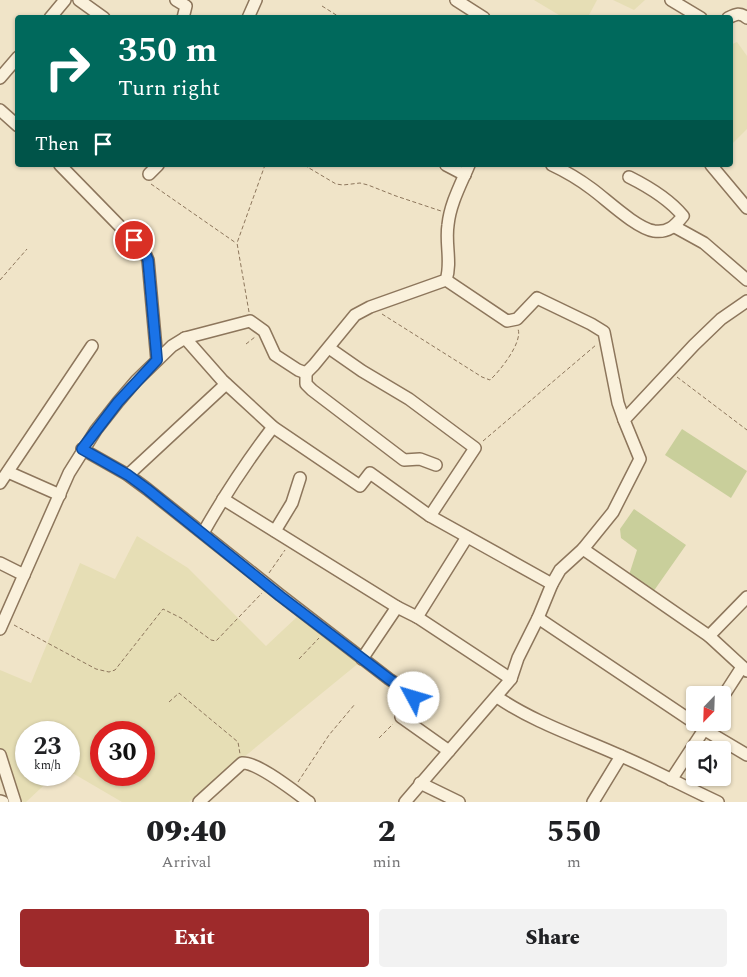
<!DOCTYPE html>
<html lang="en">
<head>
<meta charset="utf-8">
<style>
	:root { --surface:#fff; --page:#f2f2f2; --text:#202124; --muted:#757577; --accent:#9e2a2b }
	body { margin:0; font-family:Spectral,serif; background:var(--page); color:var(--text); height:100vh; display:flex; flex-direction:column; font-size:19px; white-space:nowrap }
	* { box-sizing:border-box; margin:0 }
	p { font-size:16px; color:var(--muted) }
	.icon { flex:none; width:28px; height:28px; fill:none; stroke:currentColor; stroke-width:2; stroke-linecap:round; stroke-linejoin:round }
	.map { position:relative; height:802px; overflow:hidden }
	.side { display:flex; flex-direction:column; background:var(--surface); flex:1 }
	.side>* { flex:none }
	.guide { position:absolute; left:15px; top:15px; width:718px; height:152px; border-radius:5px; box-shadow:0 1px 4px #0004; background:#00695c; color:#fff; overflow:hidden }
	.needle { width:32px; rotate:203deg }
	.controls { position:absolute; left:686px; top:686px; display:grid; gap:10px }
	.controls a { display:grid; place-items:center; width:45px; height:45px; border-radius:5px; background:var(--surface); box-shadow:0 1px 4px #0004; font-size:25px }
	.speed { position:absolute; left:15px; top:721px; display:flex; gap:10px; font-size:25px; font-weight:700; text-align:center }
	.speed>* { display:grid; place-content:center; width:65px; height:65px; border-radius:50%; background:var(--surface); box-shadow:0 1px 4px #0004; line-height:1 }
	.speed small { font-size:12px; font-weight:400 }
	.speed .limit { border:8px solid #d22; background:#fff; color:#111 }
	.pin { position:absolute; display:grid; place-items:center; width:42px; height:42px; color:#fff; margin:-21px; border:2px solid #fff; border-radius:50%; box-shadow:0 1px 5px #0007 }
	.me { position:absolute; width:55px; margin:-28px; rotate:309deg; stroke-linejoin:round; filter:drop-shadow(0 0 4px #0008) }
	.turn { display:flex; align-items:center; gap:18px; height:105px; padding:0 20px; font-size:22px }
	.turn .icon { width:65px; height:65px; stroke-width:2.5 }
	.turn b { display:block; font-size:35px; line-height:42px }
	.then { display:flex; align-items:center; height:48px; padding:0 20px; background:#0003; gap:10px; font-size:19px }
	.eta { display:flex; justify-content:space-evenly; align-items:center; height:85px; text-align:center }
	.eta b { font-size:30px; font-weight:800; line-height:35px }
	.cta { display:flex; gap:10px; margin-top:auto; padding:10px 20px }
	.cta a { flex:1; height:58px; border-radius:5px; background:var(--accent); color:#fff; font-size:20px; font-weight:800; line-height:58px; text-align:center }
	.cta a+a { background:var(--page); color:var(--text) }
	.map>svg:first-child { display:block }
	.farmland { fill:#e6deb5; fill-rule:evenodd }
	.green { fill:#c9cf9b }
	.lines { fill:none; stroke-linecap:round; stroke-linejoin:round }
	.minor-casing { stroke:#8d765c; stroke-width:14 }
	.path { stroke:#8d765c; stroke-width:1; stroke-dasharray:4 2.5; stroke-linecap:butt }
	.minor { stroke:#faf1dc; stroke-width:11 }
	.route-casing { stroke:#114b97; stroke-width:12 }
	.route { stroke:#1a73e8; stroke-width:9 }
</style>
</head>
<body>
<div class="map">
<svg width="747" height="802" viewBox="0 0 747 802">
	<rect width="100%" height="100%" fill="#f0e4c8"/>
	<g class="farmland">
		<polygon points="534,0 597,0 588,17 564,18"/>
		<polygon points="613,0 645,0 634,10"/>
		<polygon points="737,42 747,56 747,129 730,146 730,45"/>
		<path d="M137,536L188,568L266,646L299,615L360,662L189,802H122L69,771V732H26V775H55L26,802H23L0,781V670L31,683L80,563L115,579ZM101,732H144V775H101Z"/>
	</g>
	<g class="green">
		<polygon points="682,429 747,471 731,498 665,455"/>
		<polygon points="634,509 686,545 653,592 629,575 637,550 621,538 620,529"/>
	</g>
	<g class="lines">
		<g class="minor-casing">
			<g id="minor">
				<polyline points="79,0 104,18"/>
				<polyline points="176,0 186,6 183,18"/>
				<polyline points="456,0 484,18"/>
				<polyline points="671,0 701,18"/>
				<polyline points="50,18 65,0"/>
				<polyline points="248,18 256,0"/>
				<path d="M728,18C736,14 740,12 747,18"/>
				<polyline points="0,78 18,57"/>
				<polyline points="0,110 18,126"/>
				<polyline points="60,165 144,251 148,260 157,360"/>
				<polyline points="446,165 465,175"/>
				<path d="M552,165C567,172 580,180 592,189C607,200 636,228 654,231C668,233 675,226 683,216C669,199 649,187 629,177"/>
				<polyline points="711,165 747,208"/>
				<polyline points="149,174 158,165"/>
				<polyline points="675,227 704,243 747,280"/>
				<polyline points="446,280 507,321 517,319 537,298 591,324 604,332 618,403 624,420"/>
				<polyline points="185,338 222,380 273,427 360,486 370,473 430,516 552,584"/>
				<polyline points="329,348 362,371 409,399 475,448 430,516"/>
				<polyline points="306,373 306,384 312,390 404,460 420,459 436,465"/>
				<polyline points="82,449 128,475 147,489 280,595 389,679 413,695 412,701 401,717 449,751"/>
				<polyline points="8,472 60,495"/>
				<polyline points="128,475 226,384"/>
				<polyline points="0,483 92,346"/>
				<polyline points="223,499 397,607"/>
				<polyline points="275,531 292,503 300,478"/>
				<path d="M203,533C224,496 247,461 273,427"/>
				<polyline points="583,549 709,636 747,671"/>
				<polyline points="0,563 24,575"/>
				<polyline points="417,617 467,537"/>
				<polyline points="538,618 705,730 747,755"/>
				<path d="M0,629L69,473L96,430L118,402L136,381L172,346L185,338L250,321L264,331L275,355L298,370L306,373L314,365L355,315L370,307L446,280C452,263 445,243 448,225C450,204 461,184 469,165"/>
				<polyline points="709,636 747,597"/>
				<polyline points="362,659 397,607 417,617 511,679"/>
				<path d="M497,697C535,723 579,737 621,756C654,770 685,787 718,802"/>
				<polyline points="722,698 742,667"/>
				<polyline points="0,755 15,802"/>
				<polyline points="671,780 709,722"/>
				<polyline points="420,783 459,802"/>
				<polyline points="0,801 3,802"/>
				<path d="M199,802L242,763C258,762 295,792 309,802"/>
				<polyline points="405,802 511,679 518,658 538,618 552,584 560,570 583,549 613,512 640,459 624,420 694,345 721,319 747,301"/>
				<polyline points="593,802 621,756"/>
			</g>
		</g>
		<g class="path">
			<polyline points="322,6 341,18"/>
			<polyline points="304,165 336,184 343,185 360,183 368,185 396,196 441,211"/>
			<polyline points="151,184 236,243"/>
			<polyline points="0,280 27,249"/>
			<polyline points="249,312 237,243 265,165"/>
			<path d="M382,314L482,377L490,380C500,371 523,342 518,329"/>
			<polyline points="246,344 255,337"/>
			<polyline points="677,377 747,430"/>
			<polyline points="483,441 596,345"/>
			<polyline points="269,573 285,550"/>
			<polyline points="14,625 96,669 109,672 115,670 163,609 181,618 211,640 216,641 262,593"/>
			<polyline points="299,659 319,638"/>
			<polyline points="169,702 179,693 238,742 240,754"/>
			<polyline points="379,738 393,724"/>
			<polyline points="298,782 329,735 355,704"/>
		</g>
		<use href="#minor" class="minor"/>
	</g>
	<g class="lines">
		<g class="route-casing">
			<polyline id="route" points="134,240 144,251 148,260 157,360 118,402 82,449 128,475 147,489 280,596 389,679 413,695 414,698"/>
		</g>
		<use href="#route" class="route"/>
	</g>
</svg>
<div class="controls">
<a><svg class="needle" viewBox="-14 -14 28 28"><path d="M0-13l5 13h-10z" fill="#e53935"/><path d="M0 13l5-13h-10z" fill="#757577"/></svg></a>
<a><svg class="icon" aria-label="sound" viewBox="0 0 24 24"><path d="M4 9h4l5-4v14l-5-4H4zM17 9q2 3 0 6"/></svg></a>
</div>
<div class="speed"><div>23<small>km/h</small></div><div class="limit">30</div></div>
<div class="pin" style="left:134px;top:240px;background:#d93025"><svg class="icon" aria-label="arrive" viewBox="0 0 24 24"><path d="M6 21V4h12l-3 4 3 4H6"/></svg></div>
<svg class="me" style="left:414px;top:698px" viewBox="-20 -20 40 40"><circle r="19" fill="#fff"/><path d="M0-13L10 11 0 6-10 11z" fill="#1a73e8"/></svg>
<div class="guide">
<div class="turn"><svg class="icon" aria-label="right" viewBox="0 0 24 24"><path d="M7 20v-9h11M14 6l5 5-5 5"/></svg><div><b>350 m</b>Turn right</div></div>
<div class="then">Then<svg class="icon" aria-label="arrive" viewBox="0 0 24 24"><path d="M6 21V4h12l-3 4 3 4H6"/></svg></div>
</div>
</div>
<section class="side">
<div class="eta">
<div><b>09:40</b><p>Arrival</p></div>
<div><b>2</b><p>min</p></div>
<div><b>550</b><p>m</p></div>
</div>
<div class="cta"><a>Exit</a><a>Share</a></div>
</section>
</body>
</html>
